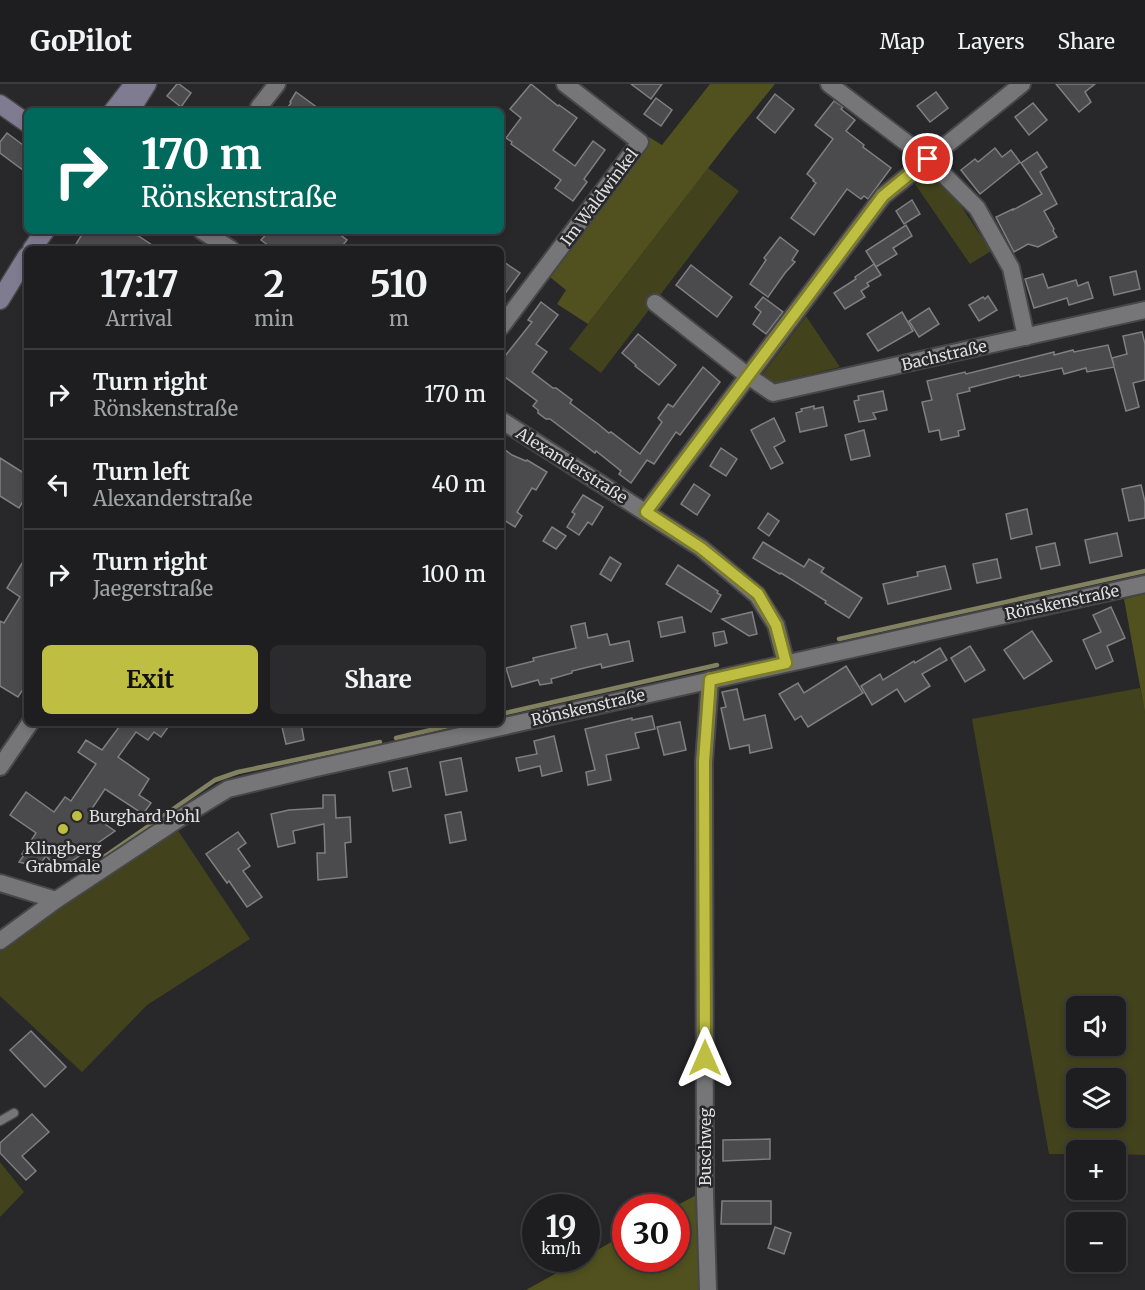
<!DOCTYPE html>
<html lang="en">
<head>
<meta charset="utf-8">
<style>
	:root { --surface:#1e1e20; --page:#2b2b2d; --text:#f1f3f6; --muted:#a1a2a5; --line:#3c3c3e; --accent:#bebf42 }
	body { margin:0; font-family:Merriweather,serif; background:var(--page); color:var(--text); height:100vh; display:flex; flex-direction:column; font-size:22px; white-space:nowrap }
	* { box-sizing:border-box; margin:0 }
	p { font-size:20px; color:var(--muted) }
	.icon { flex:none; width:33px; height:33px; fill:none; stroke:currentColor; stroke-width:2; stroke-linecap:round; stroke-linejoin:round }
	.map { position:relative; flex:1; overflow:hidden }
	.drawer { position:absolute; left:24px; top:162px; width:480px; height:480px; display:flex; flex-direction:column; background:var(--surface); border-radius:9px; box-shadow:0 3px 9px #0003,0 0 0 2px var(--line) }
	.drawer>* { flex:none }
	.guide { position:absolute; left:24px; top:24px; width:480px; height:126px; border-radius:9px; box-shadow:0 3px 9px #0003,0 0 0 2px var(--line); background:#00695c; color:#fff; overflow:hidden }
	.controls { position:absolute; left:1066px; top:912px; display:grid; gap:12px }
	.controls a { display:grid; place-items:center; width:60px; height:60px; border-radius:9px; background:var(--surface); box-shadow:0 3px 9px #0003,0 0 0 2px var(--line); font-size:30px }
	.speed { position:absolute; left:522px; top:1110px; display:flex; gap:12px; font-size:30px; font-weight:700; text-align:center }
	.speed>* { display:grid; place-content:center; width:78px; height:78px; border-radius:50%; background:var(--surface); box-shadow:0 3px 9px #0003,0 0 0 2px var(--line); line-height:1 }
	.speed small { font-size:15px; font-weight:400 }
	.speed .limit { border:9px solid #d22; background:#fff; color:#111 }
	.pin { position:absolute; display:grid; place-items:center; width:51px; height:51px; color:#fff; margin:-26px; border:3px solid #fff; border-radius:50%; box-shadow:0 2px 6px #0007 }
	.me { position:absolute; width:66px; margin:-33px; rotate:0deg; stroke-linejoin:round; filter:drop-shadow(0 0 4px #0008) }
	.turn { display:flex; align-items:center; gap:21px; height:126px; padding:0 18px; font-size:27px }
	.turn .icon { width:78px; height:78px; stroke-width:2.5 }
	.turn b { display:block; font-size:42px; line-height:51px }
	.eta { display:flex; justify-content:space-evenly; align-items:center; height:102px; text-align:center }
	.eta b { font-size:36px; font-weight:700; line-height:42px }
	.primary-button { display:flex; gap:12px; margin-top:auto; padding:12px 18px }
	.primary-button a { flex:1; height:69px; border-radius:9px; background:var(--accent); color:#111; font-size:24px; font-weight:700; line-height:69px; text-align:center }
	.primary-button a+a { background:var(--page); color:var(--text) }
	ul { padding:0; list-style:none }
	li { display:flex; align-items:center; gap:18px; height:90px; padding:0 18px; border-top:2px solid var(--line) }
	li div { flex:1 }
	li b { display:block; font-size:22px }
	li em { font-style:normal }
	header { display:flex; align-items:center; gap:36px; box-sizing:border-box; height:84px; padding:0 30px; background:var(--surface); border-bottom:2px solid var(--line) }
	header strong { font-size:28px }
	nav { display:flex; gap:33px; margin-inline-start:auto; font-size:21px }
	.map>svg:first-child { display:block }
	.green { fill:#42431c; fill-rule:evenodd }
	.forest { fill:#50511e }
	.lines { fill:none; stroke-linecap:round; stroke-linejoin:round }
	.stream { stroke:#828260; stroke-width:4.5 }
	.building { fill:#4b4a4d; stroke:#7f7f82; stroke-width:1.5 }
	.lane-casing { stroke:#474749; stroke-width:11 }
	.street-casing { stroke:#474749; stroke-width:20 }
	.secondary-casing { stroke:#474749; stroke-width:21 }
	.lane { stroke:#767578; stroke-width:8 }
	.street { stroke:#767578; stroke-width:16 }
	.secondary { stroke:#7f7b91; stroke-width:18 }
	.route-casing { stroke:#7c7c2b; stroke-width:15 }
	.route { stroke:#bebf42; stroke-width:10 }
	.poi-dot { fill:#bebf42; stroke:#28282a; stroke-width:2 }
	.labels { text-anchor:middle; stroke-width:5; stroke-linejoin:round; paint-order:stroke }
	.street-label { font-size:16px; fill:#dfdfe1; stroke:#28282a }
	.poi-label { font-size:16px; fill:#dfdfe1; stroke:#28282a; text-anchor:start }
</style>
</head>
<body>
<header>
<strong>GoPilot</strong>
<nav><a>Map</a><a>Layers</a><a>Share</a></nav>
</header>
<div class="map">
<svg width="1145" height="1206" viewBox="0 0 1145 1206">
	<rect width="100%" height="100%" fill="#28282a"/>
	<g class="green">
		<polygon points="708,84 739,107 601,289 569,265"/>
		<polygon points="928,89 938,92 957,116 991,167 970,180 915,100"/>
		<polygon points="806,232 840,283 774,299 762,291"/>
		<path d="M1140,604L1145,629V1071L1116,1070V1066H1077V1070H1049L972,635ZM1077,922H1116V962H1077ZM1077,994H1116V1034H1077Z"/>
		<polygon points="177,745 250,855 147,921 82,988 0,912 0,867 62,821"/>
		<polygon points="0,1078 24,1108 0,1133"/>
	</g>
	<g class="forest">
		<polygon points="710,0 775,0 732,53 588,240 557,220 566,206 545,189 649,53 662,61"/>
		<polygon points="1145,510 1145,629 1124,515"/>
		<polygon points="700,1109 703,1206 526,1206 582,1175 586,1174 587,1172 625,1150 626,1174 676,1174 676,1124 674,1123"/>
	</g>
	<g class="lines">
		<g class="stream">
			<polyline points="839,555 1145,487"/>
			<polyline points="501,630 717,581"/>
			<polyline points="396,654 461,639"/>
			<polyline points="83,778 98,777 215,696 238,688 380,658"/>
		</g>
	</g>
	<g class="building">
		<polygon points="177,0 179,0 191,9 181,23 167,12"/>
		<polygon points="531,0 558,22 559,21 577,34 553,66 575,82 593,57 605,66 584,95 587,98 573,117 555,104 561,96 511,60 512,58 506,54 521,34 510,25"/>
		<polygon points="631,0 662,0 651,15"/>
		<polygon points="1056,0 1095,0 1085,8 1091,18 1079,28"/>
		<polygon points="296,8 322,27 285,27 291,19 290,18"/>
		<polygon points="936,8 948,24 930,38 917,22"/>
		<polygon points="775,10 794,25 775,49 757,34"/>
		<polygon points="656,14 672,26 661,42 644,30"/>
		<polygon points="834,17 843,23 841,25 855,36 846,47 864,61 863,63 891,84 868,115 864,112 861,115 847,105 814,151 791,134 816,99 813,97 814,96 807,90 833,55 815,41"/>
		<polygon points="1033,19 1047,36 1029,51 1015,33"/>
		<polygon points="7,49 27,64 27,89 0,69 0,58"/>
		<polygon points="995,64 1002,73 1011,66 1020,78 980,110 961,86 975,75 978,78"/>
		<polygon points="1037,68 1047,83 1040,88 1057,120 1044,127 1054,145 1053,147 1057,153 1038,163 1028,160 1014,168 996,133 1013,125 1013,126 1042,110 1021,79"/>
		<polygon points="912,116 920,130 904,140 896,127"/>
		<polygon points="906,141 912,152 893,164 897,170 876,183 866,167"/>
		<polygon points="84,147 131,147 158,165 73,165"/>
		<polygon points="269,147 335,147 347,156 340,165 273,165 261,156"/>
		<polygon points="780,153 798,167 792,176 795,178 785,189 768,213 750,200 766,176 764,174"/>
		<polygon points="501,176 520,189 501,215"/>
		<polygon points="874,180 881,191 867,199 869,202 861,207 865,213 845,225 834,209 856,195 855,193"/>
		<polygon points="691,181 732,213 717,233 676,201"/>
		<polygon points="1136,187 1140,205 1114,211 1110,193"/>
		<polygon points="1043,190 1048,204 1076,196 1078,202 1088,198 1093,214 1069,221 1067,214 1034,224 1025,195"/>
		<polygon points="988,212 997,226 979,237 969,221 983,213 985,215"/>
		<polygon points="763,213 783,228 766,250 753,240 761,228 755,223"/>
		<polygon points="541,218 558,231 536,260 547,268 532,288 553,304 556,304 572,316 570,319 598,340 609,349 611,348 640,370 662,338 658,334 668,320 673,323 703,283 720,298 680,351 676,348 654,380 647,376 631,399 619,390 621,387 596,367 595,369 550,335 546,335 538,329 538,326 533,322 537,317 501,290 501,277 532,238 528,236"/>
		<polygon points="929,224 939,240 919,253 909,237"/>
		<polygon points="902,228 913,247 878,267 867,250"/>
		<polygon points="1142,248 1145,260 1145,296 1133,299 1139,323 1126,327 1114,283 1087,288 1086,284 1064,290 1062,284 1020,293 1019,291 969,304 970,307 957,310 965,345 958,347 959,352 941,356 939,346 929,348 922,318 932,316 927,297 965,288 966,290 1054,268 1054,271 1073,266 1074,268 1108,261 1114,282 1112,274 1127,270 1123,252"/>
		<polygon points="638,250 676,281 659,301 635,282 636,281 622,269"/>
		<polygon points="883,307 887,326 873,329 876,335 859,338 854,317 859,316 858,312"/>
		<polygon points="814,322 814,325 823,323 827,342 800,348 796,329 802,327 801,325"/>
		<polygon points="774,334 785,357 774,363 783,379 771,385 751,346"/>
		<polygon points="864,346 870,372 851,376 845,351"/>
		<polygon points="501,363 512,371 526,377 527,376 547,388 536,406 532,404 517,428 522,432 515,443 501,434"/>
		<polygon points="721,364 737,375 726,392 710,382"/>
		<polygon points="0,374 27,391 27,411 19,424 0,412"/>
		<polygon points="694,400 710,411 697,431 681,420"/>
		<polygon points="1141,401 1145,418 1145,434 1129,437 1122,405"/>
		<polygon points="583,411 603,423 592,441 588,438 579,451 567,443 575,430 572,428"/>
		<polygon points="1027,425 1032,450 1011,455 1006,430"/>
		<polygon points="768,429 779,437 769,452 758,444"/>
		<polygon points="552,443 566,452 556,465 543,457"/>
		<polygon points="1117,449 1122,472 1090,479 1085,456"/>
		<polygon points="763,458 804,483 809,475 824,484 821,488 862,514 849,534 825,519 826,517 781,489 780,490 753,474"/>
		<polygon points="1055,459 1060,481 1041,485 1036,463"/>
		<polygon points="27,471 27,599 18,613 0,602 0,537 4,539 20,513 7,504"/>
		<polygon points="610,473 621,480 611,497 600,490"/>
		<polygon points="997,475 1001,494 977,499 973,480"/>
		<polygon points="678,481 718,507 717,509 721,511 711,528 666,500"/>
		<polygon points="945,482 951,505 888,520 883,500 918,492 917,488"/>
		<polygon points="1111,523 1125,554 1107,562 1113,577 1096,585 1083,556 1101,548 1093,531"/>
		<polygon points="752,528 757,550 749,552 722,535"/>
		<polygon points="682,533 685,548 661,553 658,538"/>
		<polygon points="585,539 588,554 607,550 610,561 629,557 633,577 602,584 601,580 572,587 572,589 551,595 552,599 540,601 538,596 512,603 506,584 534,577 533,574 576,564 571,542"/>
		<polygon points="724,547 727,559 715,562 713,549"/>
		<polygon points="1032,547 1052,577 1024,595 1004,566"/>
		<polygon points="970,562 985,586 965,598 951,574"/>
		<polygon points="940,564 947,576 922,590 930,602 905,618 897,605 872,621 861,602 880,590 883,596 914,577 915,579"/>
		<polygon points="846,582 863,609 808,643 801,632 795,636 779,610 798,599 804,609"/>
		<polygon points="737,605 744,636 765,631 772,664 750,669 749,661 730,665 721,624 726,623 722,608"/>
		<polygon points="652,632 655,645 635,649 639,664 606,671 611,696 588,701 586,688 595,686 585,645 632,634 632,636"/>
		<polygon points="680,638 686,666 664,671 657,643"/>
		<polygon points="122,639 171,639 161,653 154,648 148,656 136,648 118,673 149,695 139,711 151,719 143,730 105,705 89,729 115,747 59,786 46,772 38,783 19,778 24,771 22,770 36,749 10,731 26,708 54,728 65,713 71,717 96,680 78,668 86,656 102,666"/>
		<polygon points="288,639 301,639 304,656 286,660 282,643 288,641"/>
		<polygon points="554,652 562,687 542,692 540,682 519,687 516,674 537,670 534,657"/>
		<polygon points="461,674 467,707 446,711 440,678"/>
		<polygon points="407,684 411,703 393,707 389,688"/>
		<polygon points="323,711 335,711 336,734 350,733 351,758 345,759 347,793 318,796 317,769 325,769 324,740 293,747 295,759 278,763 271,730 289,726 323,724"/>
		<polygon points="461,728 466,756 450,759 445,731"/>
		<polygon points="238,748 246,759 238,765 250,782 243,787 262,813 247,823 229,797 227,799 206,770"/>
		<polygon points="31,947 66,983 45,1003 10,966"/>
		<polygon points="32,1030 49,1048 22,1072 36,1087 26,1096 0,1069 0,1059"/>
		<polygon points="770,1055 770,1075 723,1077 723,1056"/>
		<polygon points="722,1117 771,1117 771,1140 721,1140"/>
		<polygon points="775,1143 791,1149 784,1170 768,1164"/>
	</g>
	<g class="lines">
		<g class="lane-casing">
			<polyline id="lane" points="0,1037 14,1029"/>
		</g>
		<g class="street-casing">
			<g id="street">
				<polyline points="829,0 928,75 977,124 1011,184 1026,253"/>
				<polyline points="259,23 277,0"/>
				<polyline points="202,147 231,165"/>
				<polyline points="655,219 748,292 773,309 1145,226"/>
				<polyline points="501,243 640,58 565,0"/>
				<polyline points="501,336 701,464 757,511 776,541 786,579"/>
				<polyline points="646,428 883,112 1022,0"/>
				<polyline points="0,683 30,639"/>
				<polyline points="0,799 56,816"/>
				<polyline points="0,857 56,816 177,736 228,705 316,684 1145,500"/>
				<polyline points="708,1206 705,1111 704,678 710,596"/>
			</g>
		</g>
		<g class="secondary-casing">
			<g id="secondary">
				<polyline points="0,20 27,39"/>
				<polyline points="113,27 134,0"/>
				<polyline points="130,27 147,0"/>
				<polyline points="32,165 45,147"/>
				<polyline points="0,216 27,172"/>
			</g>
		</g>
		<use href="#lane" class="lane"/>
		<use href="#street" class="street"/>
		<use href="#secondary" class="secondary"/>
	</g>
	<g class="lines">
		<g class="route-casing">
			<polyline id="route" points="705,974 704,678 710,596 786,579 776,541 758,510 701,464 646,428 883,112 928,75"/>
		</g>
		<use href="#route" class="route"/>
	</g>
	<g class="poi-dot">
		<circle cx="77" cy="732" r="6"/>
		<circle cx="63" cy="745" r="6"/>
	</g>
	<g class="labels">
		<g class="street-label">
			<text transform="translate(599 113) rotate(-53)" y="6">Im Waldwinkel</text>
			<text transform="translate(944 271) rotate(-13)" y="6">Bachstraße</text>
			<text transform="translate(572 381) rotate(32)" y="6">Alexanderstraße</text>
			<text transform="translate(1062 518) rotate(-12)" y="6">Rönskenstraße</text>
			<text transform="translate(588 623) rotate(-13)" y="6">Rönskenstraße</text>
			<text transform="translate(705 1063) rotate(-90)" y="6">Buschweg</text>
		</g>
		<g class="poi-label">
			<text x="89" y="738">Burghard Pohl</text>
			<text x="63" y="770" text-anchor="middle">Klingberg<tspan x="63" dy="18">Grabmale</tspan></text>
		</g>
	</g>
</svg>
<div class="controls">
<a><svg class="icon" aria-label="sound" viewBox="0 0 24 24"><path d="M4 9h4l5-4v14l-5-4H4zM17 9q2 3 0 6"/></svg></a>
<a><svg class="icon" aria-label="layers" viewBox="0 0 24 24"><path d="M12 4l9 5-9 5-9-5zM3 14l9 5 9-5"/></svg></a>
<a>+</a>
<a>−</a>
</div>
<div class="speed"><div>19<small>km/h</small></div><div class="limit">30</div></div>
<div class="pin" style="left:928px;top:75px;background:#d93025"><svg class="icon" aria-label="arrive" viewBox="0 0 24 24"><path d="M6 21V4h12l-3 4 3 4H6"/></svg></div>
<svg class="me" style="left:705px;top:974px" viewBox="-20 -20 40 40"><path d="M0-17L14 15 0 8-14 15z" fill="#bebf42" stroke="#fff" stroke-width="4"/></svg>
<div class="guide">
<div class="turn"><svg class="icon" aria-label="right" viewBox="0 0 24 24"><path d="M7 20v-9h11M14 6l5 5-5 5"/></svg><div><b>170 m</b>Rönskenstraße</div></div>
</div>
<section class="drawer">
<div class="eta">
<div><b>17:17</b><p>Arrival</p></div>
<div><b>2</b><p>min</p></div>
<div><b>510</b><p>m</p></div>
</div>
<ul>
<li><svg class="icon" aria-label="right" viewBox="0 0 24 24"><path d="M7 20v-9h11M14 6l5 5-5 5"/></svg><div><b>Turn right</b><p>Rönskenstraße</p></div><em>170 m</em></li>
<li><svg class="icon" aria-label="left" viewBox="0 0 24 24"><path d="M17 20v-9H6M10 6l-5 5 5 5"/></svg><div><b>Turn left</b><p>Alexanderstraße</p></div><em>40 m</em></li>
<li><svg class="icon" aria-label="right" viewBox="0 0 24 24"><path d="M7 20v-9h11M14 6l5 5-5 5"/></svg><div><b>Turn right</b><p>Jaegerstraße</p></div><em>100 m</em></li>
</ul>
<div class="primary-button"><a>Exit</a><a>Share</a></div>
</section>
</div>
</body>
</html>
